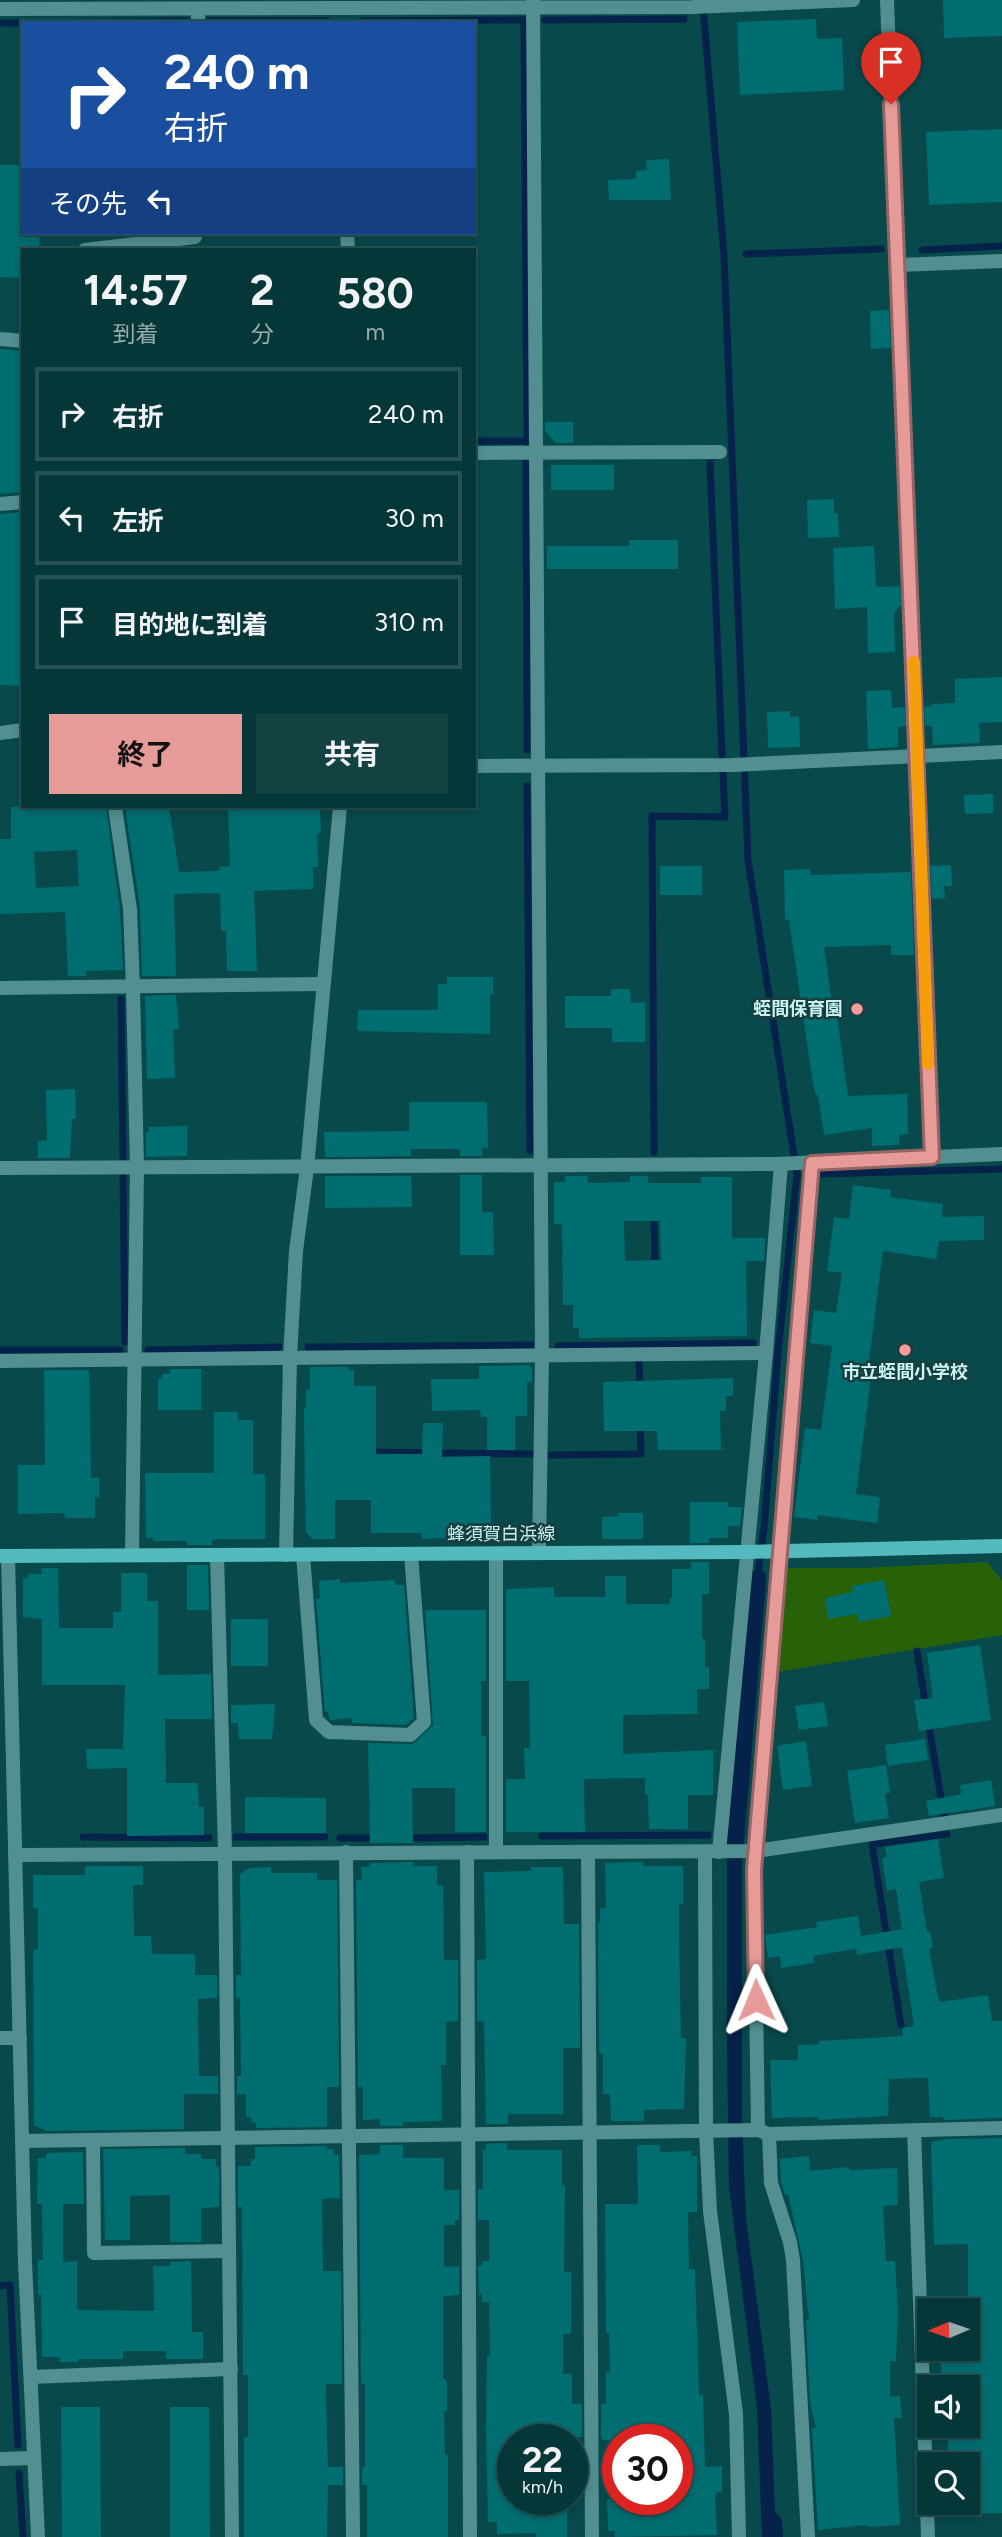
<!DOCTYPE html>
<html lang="ja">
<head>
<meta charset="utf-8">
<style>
	:root { --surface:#063738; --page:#144243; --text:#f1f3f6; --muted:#98acae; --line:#275153; --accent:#e69b98 }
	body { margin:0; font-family:Figtree,"Noto Sans JP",sans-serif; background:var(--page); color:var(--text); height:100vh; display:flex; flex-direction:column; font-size:26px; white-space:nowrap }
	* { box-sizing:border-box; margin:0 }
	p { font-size:23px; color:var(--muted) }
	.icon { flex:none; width:38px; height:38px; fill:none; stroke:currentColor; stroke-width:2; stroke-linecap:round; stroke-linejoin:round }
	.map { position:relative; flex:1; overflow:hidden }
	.details { position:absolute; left:21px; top:248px; width:455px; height:560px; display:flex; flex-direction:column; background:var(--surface); border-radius:0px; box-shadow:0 4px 10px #0003,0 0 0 2px var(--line) }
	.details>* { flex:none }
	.hud { position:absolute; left:21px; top:21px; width:455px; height:214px; border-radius:0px; box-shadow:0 4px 10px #0003,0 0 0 2px var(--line); background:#1a4fa0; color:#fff; overflow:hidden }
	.needle { width:46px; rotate:268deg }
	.fabs { position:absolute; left:917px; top:2298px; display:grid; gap:14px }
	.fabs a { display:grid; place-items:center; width:63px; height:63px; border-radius:0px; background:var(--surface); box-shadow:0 4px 10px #0003,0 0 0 2px var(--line); font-size:35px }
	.speed { position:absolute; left:497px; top:2424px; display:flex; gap:14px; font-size:35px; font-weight:700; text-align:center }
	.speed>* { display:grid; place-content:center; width:91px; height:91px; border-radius:50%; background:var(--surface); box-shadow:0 4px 10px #0003,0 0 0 2px var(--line); line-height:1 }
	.speed small { font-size:18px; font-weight:400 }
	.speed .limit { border:10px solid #d22; background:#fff; color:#111 }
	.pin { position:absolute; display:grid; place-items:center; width:60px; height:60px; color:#fff; margin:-72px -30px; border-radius:50% 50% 50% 0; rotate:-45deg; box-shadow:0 0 7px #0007 }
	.pin .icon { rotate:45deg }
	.me { position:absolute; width:77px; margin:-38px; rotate:359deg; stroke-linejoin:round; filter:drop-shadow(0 0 5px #0008) }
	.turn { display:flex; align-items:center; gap:24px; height:147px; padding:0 28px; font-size:32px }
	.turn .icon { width:91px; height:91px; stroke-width:2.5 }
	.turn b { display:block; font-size:49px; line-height:60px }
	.then { display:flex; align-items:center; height:66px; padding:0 28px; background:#0003; gap:14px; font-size:26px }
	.eta { display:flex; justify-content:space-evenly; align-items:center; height:119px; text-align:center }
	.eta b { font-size:42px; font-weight:700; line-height:49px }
	.primary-button { display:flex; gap:14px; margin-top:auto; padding:14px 28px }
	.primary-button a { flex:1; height:80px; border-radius:0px; background:var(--accent); color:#111; font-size:28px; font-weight:700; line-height:80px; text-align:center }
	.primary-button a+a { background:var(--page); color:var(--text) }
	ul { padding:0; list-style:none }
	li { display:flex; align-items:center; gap:21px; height:94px; margin:0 14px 10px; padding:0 14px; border:4px solid var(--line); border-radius:0px }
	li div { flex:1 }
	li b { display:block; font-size:26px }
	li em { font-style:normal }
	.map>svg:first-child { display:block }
	.green { fill:#276209 }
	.water { fill:#05224b }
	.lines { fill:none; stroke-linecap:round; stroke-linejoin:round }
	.stream { stroke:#05224b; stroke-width:7 }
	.building { fill:#006e71; fill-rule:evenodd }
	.street { stroke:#538f90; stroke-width:14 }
	.secondary { stroke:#55babe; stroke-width:14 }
	.route-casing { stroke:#966563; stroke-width:18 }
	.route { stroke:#e69b98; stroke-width:12 }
	.slow { stroke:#f59e0b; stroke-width:12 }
	.poi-dot { fill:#f59b9d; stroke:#193c3d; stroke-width:2.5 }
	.labels { text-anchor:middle; stroke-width:5; stroke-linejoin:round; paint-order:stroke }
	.poi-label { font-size:18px; font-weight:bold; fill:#c5f5f6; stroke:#193c3d; text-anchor:end }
	.street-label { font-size:18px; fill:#c5f5f6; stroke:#193c3d }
</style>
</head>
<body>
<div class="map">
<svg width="1002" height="2537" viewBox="0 0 1002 2537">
	<rect width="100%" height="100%" fill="#08494b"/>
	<polygon class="green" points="987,1562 1002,1581 1002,1635 777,1672 785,1568 863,1568"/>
	<polygon class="water" points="751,1571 765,1571 766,1581 742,1864 742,2118 746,2218 771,2408 775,2512 782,2519 783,2537 762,2537 757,2408 729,2186 727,2052 727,1843"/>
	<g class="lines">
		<g class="stream">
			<polyline points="703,7 724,255 748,860 797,1175 779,1342 764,1528 757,1580"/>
			<polyline points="524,20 527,443"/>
			<polyline points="545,20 684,19"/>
			<polyline points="209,21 327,21"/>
			<polyline points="362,21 526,20"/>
			<polyline points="0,23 23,23"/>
			<polyline points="28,23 186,21"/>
			<polyline points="922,250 1002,246"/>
			<polyline points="746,254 881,249"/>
			<polyline points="474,441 527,441"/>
			<polyline points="526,462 527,750"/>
			<polyline points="710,463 722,755"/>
			<polyline points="527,786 530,1151"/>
			<polyline points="121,999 123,1157"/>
			<polyline points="654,1152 652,816 725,817 723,773"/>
			<polyline points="820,1174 1002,1169"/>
			<polyline points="123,1176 125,1342"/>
			<polyline points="654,1214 655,1269"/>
			<polyline points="558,1346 753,1343"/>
			<polyline points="308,1347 531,1345"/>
			<polyline points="0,1350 120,1350"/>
			<polyline points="148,1350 279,1347"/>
			<polyline points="639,1360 640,1389"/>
			<polyline points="369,1452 534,1454"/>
			<polyline points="548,1455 641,1454 640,1422"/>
			<polyline points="917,1651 926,1708"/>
			<polyline points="928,1720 944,1816"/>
			<polyline points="542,1836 708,1835"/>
			<polyline points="83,1837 209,1838"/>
			<polyline points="236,1837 325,1837"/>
			<polyline points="340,1838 378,1838"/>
			<polyline points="404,1838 484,1837"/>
			<polyline points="901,2025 872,1844 947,1834"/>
			<polyline points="0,2286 10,2285 18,2445"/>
			<polyline points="19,2473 23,2537"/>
		</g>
	</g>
	<g class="building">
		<polygon points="943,0 1002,0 1002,36 944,38"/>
		<polygon points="816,19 817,39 842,38 844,90 740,95 737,22"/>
		<polygon points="1002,129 1002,202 929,205 926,132"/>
		<polygon points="669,159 671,200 609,200 608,180 636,179 636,171 647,170 646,160"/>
		<polygon points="0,165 21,165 20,213 23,213 23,233 40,233 39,250 23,250 23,278 0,277"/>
		<polygon points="889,310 891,348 871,349 870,311"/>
		<polygon points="0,349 23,351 23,492 0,494"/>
		<polygon points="545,422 573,422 573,443 556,443 545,431"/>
		<rect x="551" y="465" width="63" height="25"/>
		<polygon points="834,499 834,513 838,513 839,537 808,538 807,500"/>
		<polygon points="23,512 21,686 0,685 0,514"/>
		<polygon points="629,540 678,540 678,569 547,569 547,546 629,546"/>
		<polygon points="874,546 876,587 900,586 901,605 894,613 895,652 868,653 867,607 835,609 833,548"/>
		<polygon points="1002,677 1002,722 979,723 980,743 933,745 932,726 925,726 924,707 932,706 932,704 955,703 955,679"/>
		<polygon points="891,690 892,708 905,707 906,726 898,727 898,747 868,749 866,691"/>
		<polygon points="790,711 790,717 799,716 800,747 768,748 767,712"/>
		<polygon points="993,794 993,813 965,814 964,795"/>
		<path d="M11,807H106L120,910L123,970L86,971V976H68L65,912L0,914V839H11ZM77,850L79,886L36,888L34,852Z"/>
		<polygon points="125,807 169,807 179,872 219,871 219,867 230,866 228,807 320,807 321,833 317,834 318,867 313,867 313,889 254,891 257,971 227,971 226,931 221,931 220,893 174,894 176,976 142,976 140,908"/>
		<polygon points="951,865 952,886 944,886 945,898 932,899 930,866"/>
		<rect x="660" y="866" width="42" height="29"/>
		<polygon points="810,869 810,875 911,872 914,955 891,955 891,945 824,947 832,1004 835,1003 848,1096 907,1094 908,1134 899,1135 899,1145 872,1146 872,1128 824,1135 818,1095 816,1095 813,1084 789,920 785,920 784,870"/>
		<polygon points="447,977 493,977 493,994 490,994 490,1034 357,1031 358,1010 438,1010 438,984 447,984"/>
		<polygon points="611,989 630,989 631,1003 645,1002 645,1042 612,1042 612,1028 565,1028 565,996 611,996"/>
		<polygon points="176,995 179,1029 173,1029 175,1078 147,1079 145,996"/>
		<polygon points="75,1089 76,1119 72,1119 70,1158 38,1158 38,1141 47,1140 46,1090"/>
		<polygon points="409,1102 487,1102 488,1148 482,1148 482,1156 460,1156 460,1149 411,1149 411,1156 325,1157 324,1132 409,1131"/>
		<polygon points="187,1126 187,1156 146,1157 146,1132 149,1132 148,1127"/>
		<polygon points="460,1175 482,1175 482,1212 493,1212 494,1255 460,1255"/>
		<polygon points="325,1176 411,1176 412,1207 325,1208"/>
		<path d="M565,1176H587L588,1183L630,1182V1176H648V1183H701V1177H732V1238H765L764,1261H746L747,1336L579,1338V1328H573V1305H563L562,1224H554V1182H565ZM624,1221H660L661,1260L625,1261Z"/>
		<polygon points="853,1185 891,1190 890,1197 943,1204 942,1217 984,1216 984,1240 939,1241 936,1259 883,1251 868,1368 872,1369 856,1494 880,1497 877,1523 817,1515 817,1520 794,1517 805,1428 821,1430 832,1346 810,1343 814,1310 836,1313 842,1273 827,1271 834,1217 849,1219"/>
		<polygon points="529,1365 532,1368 532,1382 527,1382 527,1416 515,1416 515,1450 487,1450 487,1417 481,1417 480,1410 432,1411 431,1379 479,1379 479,1366"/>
		<polygon points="310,1367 349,1367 349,1370 354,1370 354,1386 376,1386 376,1454 422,1454 423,1423 443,1423 442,1457 490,1456 491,1527 483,1527 483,1533 449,1534 449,1538 422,1539 422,1533 371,1533 371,1500 335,1500 335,1539 312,1539 306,1532 305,1501 304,1408 306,1408 306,1390 310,1390"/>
		<polygon points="170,1369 201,1369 201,1410 158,1410 158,1379 162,1379 162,1374 170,1373"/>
		<polygon points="44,1370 89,1370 91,1478 99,1478 99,1497 95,1497 95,1518 65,1518 64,1513 18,1514 18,1465 45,1465"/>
		<polygon points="733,1378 733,1396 726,1396 726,1411 720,1411 721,1450 658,1450 657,1431 604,1431 603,1382"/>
		<polygon points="214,1412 238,1412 238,1420 253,1420 253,1474 265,1474 265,1539 221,1539 212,1540 212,1545 187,1545 187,1541 153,1541 153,1538 146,1538 145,1473 214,1473"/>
		<polygon points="690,1502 728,1502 728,1507 742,1507 740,1526 728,1526 728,1538 709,1538 709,1543 690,1543"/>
		<polygon points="618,1513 643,1513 643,1539 602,1539 602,1517 618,1516"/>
		<polygon points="691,1562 709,1562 709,1594 702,1594 702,1639 705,1639 705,1667 709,1667 709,1689 697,1689 697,1714 623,1715 623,1754 713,1750 713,1795 688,1795 688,1829 649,1829 648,1795 645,1795 645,1778 584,1779 585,1832 506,1832 506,1779 525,1779 524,1748 530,1748 529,1681 506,1681 506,1589 554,1587 554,1597 605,1597 605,1576 626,1576 626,1604 670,1604 670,1598 672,1598 672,1569 691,1569"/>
		<polygon points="187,1565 208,1565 209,1610 187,1610"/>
		<polygon points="41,1568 58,1568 59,1628 113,1628 113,1612 121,1612 121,1573 147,1573 147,1601 158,1601 158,1675 211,1674 212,1719 165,1719 166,1783 198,1783 199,1807 204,1807 204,1835 127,1836 127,1768 87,1769 86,1749 123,1749 125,1685 42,1685 42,1619 23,1617 23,1578 28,1578 28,1574 42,1574"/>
		<polygon points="340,1579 340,1583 395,1580 395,1585 404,1585 414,1718 406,1725 352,1723 352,1718 330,1720 328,1712 325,1712 316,1599 320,1598 319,1581"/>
		<polygon points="884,1580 891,1616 858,1622 857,1614 828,1619 825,1598 853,1592 852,1586"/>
		<polygon points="425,1610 486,1610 486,1681 481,1681 481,1736 486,1736 486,1832 455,1832 455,1788 412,1788 413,1843 370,1843 368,1743 413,1744 433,1725"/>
		<rect x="231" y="1619" width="37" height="47"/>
		<polygon points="980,1645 991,1720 919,1731 914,1700 933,1698 927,1653"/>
		<polygon points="824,1702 828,1726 799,1730 795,1706"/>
		<polygon points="275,1704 272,1739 239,1739 238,1723 231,1723 231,1705"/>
		<polygon points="925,1739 928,1760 888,1766 885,1745"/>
		<polygon points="806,1741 812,1786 783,1790 777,1746"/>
		<polygon points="886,1765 890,1793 885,1793 889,1818 855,1823 847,1771"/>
		<polygon points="991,1780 995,1806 929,1816 926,1801 961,1794 960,1785"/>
		<polygon points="245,1797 326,1798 326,1833 245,1833"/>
		<polygon points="938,1839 944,1878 919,1882 927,1932 930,1931 933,1948 929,1949 937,1993 940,2002 988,1995 992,2021 1002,2021 1002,2118 944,2120 943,2117 930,2117 928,2078 889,2079 888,2116 818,2120 818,2117 772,2118 770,2060 798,2060 798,2045 819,2044 819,2041 903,2036 902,2028 914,2026 902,1947 857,1955 856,1949 813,1956 814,1963 781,1968 780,1956 768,1958 765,1935 817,1927 816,1922 858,1916 861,1936 902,1929 896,1889 887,1891 882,1858 887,1857 885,1847"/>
		<polygon points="413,1862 413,1866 437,1866 437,1886 443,1886 444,1960 458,1960 458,2021 446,2022 446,2065 441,2065 442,2121 403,2122 403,2126 380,2126 380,2119 363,2120 363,2087 358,2087 356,1880 362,1880 361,1867 370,1867 370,1863"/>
		<polygon points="643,1862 643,1866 683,1866 683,1904 679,1904 679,1935 681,2038 686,2038 684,2109 644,2110 644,2121 611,2121 610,2094 603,2094 603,2054 600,2054 599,2048 598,1923 600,1923 600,1908 606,1908 605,1863"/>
		<polygon points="85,1866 143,1866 143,1885 133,1885 134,1936 151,1936 152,1954 195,1954 195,1975 217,1975 217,1998 198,1999 199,2076 218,2076 218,2094 184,2094 184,2129 46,2131 34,2125 33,1950 38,1949 38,1908 33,1908 33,1875 85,1875"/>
		<polygon points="271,1867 271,1873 317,1873 317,1880 337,1880 339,2087 327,2087 327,2127 256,2128 256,2122 252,2123 251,2117 246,2117 246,2094 237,2094 237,2076 241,2076 240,1998 236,1998 236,1975 241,1975 240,1874 250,1868"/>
		<polygon points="531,1867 563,1867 564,1924 579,1924 580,2048 563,2048 563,2114 508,2114 508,2124 486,2124 484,2021 477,2021 477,1960 486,1959 484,1872 531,1871"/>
		<polygon points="1002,2138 1002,2513 968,2514 968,2462 949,2463 947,2426 968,2426 968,2387 942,2387 940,2348 968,2348 968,2244 934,2245 931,2142 945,2139"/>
		<polygon points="507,2143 507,2150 562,2150 562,2185 565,2185 564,2272 571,2272 571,2334 563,2334 563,2374 572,2374 572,2404 582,2404 582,2437 568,2437 568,2440 513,2440 513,2499 567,2499 567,2537 536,2537 536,2533 497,2534 497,2522 488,2522 486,2431 487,2356 490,2356 489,2309 489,2302 482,2302 482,2294 479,2295 478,2266 482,2266 482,2261 489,2261 489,2220 478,2220 478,2189 483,2189 483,2150 486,2150 486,2144"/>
		<polygon points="380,2145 403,2145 403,2158 444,2158 444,2190 459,2190 459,2220 455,2220 455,2225 444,2225 444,2267 459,2266 459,2295 443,2296 443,2379 446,2379 447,2386 447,2411 444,2411 445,2455 448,2455 448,2537 367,2537 367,2485 362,2485 362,2467 365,2467 365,2384 361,2384 359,2155 380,2154"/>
		<polygon points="637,2145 660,2145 660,2152 692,2151 691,2156 697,2156 697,2212 688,2212 689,2269 695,2269 699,2395 703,2395 705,2467 722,2466 722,2492 717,2492 715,2497 717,2535 615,2537 615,2531 608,2531 607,2499 677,2499 677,2440 603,2440 601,2437 601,2404 606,2404 606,2372 610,2372 609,2333 606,2333 605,2204 638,2204"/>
		<polygon points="327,2146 327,2149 334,2149 334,2155 339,2155 340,2198 322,2199 323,2271 341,2271 342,2384 326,2384 327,2437 328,2467 343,2467 343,2485 328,2485 327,2537 244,2537 244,2437 248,2437 248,2375 243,2375 242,2207 238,2207 238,2166 251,2166 251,2159 255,2159 255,2147"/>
		<polygon points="185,2148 185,2154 201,2154 201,2159 216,2159 216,2167 219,2167 219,2207 201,2208 201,2242 170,2242 170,2195 130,2196 130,2240 105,2240 103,2149"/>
		<polygon points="83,2152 84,2204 63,2204 63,2262 77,2261 77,2310 154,2311 153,2266 170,2266 170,2262 191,2261 192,2332 203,2332 203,2359 166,2359 166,2351 123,2351 123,2359 78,2359 78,2362 59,2362 60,2357 42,2357 41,2295 38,2295 38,2260 43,2260 42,2204 37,2204 38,2158 46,2158 46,2153"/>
		<polygon points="809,2156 810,2171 849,2167 849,2170 897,2168 898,2205 883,2206 886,2261 895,2261 898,2310 896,2361 890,2361 890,2397 900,2396 902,2418 894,2418 900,2525 867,2527 867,2525 818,2530 812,2428 816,2428 810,2403 806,2320 809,2320 803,2261 788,2194 785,2195 781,2181 780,2159"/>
		<polygon points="61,2407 100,2407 101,2537 62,2537"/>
		<polygon points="170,2407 209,2407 210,2537 170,2537"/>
	</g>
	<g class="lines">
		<g class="street">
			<polyline points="533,0 542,1355 539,1553"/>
			<polyline points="887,0 932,1157"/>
			<polyline points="0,9 692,7 853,0"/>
			<polyline points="198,9 198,23"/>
			<polyline points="347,233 348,250"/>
			<polyline points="85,250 195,237"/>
			<polyline points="898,265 1002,261"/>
			<polyline points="0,339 23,341"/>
			<polyline points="474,453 720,452"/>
			<polyline points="0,504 23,502"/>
			<polyline points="0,733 23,730"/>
			<polyline points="474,766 733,765 1002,752"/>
			<polyline points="115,807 130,909 133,988 137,1167 132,1555"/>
			<polyline points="0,988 323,984"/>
			<polyline points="0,1168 776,1164 1002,1154"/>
			<polyline points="0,1361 766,1353"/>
			<polyline points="496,1554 496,1852"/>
			<polyline points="217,1555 225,1853 232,2537"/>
			<polyline points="286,1555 290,1357 296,1251 307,1168 340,807"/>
			<polyline points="303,1555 316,1720 329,1732 410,1735 424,1722 411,1554"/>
			<polyline points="8,1556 25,2263 38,2537"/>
			<polyline points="346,1852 353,2537"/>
			<polyline points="467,1852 470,2537"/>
			<polyline points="588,1852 592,2537"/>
			<polyline points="705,1852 706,2132 710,2211 736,2414 739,2537"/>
			<polyline points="719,1852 766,1353 781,1164"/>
			<polyline points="15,1855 756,1851 1002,1815"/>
			<polyline points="0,2038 20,2038"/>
			<polyline points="758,2130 754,1870 812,1163"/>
			<polyline points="914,2130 928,2537"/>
			<polyline points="769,2134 771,2183 790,2242 793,2260 808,2537"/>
			<polyline points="22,2141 758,2130 769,2134 1002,2128"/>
			<polyline points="93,2141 94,2253 229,2251"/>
			<polyline points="31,2377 231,2369"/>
			<polyline points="0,2459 34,2458"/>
		</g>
		<polyline class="secondary" points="0,1556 746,1552 1002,1546"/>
	</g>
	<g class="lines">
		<g class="route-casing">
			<polyline id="route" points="756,2000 754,1870 812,1163 932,1157 891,104"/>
		</g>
		<use href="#route" class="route"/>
		<polyline class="slow" points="914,662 928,1064"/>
	</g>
	<g class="poi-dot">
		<circle cx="857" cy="1009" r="7"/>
		<circle cx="905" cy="1350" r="7"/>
	</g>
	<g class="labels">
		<g class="poi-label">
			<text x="843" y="1015">蛭間保育園</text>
			<text x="905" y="1378" text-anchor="middle">市立蛭間小学校</text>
		</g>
		<g class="street-label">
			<text x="501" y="1540">蜂須賀白浜線</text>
		</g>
	</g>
</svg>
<div class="fabs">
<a><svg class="needle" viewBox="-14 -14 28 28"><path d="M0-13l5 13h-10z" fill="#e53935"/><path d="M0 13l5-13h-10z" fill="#98acae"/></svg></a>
<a><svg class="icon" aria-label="sound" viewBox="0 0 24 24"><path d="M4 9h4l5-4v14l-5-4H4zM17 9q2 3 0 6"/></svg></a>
<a><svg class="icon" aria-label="search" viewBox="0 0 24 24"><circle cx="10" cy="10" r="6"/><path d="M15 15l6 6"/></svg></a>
</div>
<div class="speed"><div>22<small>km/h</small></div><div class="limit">30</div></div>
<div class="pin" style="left:891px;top:104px;background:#d93025"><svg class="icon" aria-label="arrive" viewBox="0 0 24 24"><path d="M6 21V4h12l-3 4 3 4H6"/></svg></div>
<svg class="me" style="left:756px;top:2000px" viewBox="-20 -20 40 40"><path d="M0-17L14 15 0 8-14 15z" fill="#e69b98" stroke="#fff" stroke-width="4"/></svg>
<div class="hud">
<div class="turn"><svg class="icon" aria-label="right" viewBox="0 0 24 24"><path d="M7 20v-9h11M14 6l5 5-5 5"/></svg><div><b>240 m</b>右折</div></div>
<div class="then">その先<svg class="icon" aria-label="left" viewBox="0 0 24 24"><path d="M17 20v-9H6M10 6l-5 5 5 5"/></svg></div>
</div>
<section class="details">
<div class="eta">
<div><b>14:57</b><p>到着</p></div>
<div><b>2</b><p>分</p></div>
<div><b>580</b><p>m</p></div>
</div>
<ul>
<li><svg class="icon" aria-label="right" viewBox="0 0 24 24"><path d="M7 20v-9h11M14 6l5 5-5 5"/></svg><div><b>右折</b></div><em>240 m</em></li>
<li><svg class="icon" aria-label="left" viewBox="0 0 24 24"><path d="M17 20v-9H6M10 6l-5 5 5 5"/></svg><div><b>左折</b></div><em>30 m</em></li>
<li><svg class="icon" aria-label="arrive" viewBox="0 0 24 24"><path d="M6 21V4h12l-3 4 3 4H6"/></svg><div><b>目的地に到着</b></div><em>310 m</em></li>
</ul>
<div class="primary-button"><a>終了</a><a>共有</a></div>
</section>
</div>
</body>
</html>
